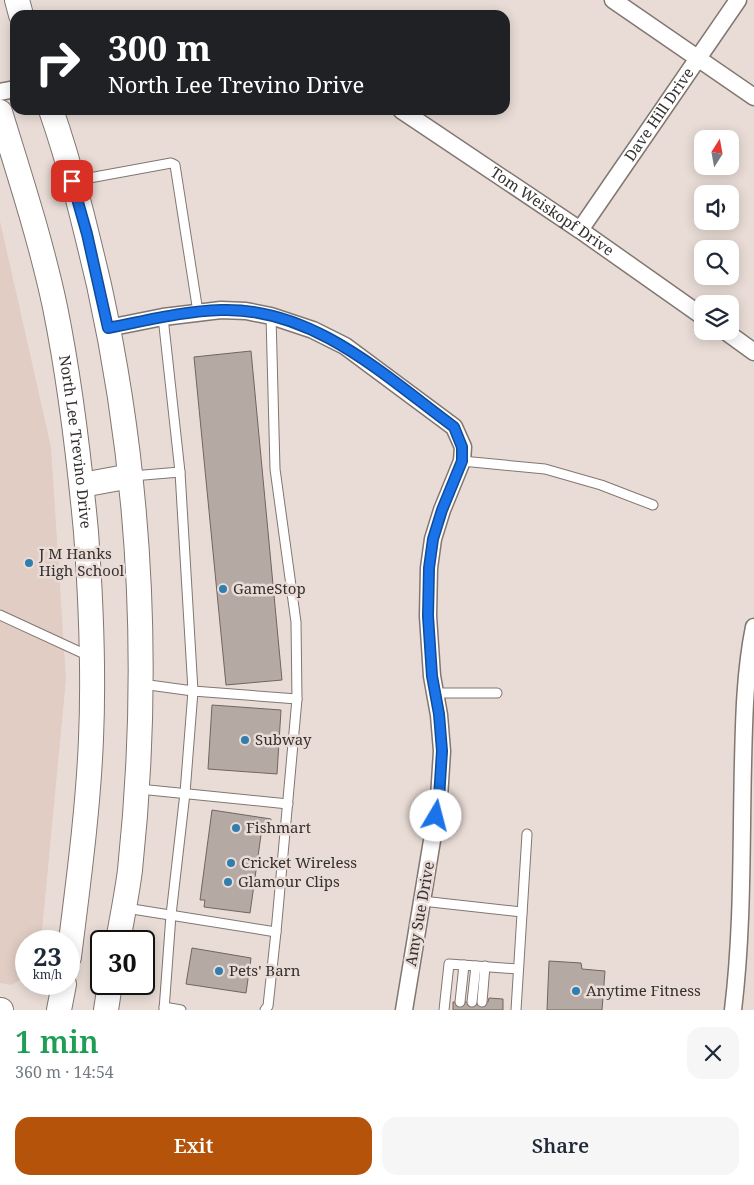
<!DOCTYPE html>
<html lang="en">
<head>
<meta charset="utf-8">
<style>
	:root { --surface:#fff; --page:#f6f6f7; --text:#1f2937; --muted:#747a83; --accent:#b45309 }
	body { margin:0; font-family:"Noto Serif",serif; background:var(--page); color:var(--text); height:100vh; display:flex; flex-direction:column; font-size:19px; white-space:nowrap }
	* { box-sizing:border-box; margin:0 }
	p { font-size:16px; color:var(--muted) }
	.icon { flex:none; width:28px; height:28px; fill:none; stroke:currentColor; stroke-width:2; stroke-linecap:round; stroke-linejoin:round }
	.map { position:relative; height:1010px; overflow:hidden }
	.details { display:flex; flex-direction:column; background:var(--surface); flex:1 }
	.details>* { flex:none }
	.banner { position:absolute; left:10px; top:10px; width:500px; height:105px; border-radius:15px; box-shadow:0 2px 12px #0003; background:#202124; color:#fff; overflow:hidden }
	.needle { width:32px; rotate:11deg }
	.buttons { position:absolute; left:694px; top:130px; display:grid; gap:10px }
	.buttons a { display:grid; place-items:center; width:45px; height:45px; border-radius:10px; background:var(--surface); box-shadow:0 2px 12px #0003; font-size:25px }
	.speed { position:absolute; left:15px; top:930px; display:flex; gap:10px; font-size:25px; font-weight:700; text-align:center }
	.speed>* { display:grid; place-content:center; width:65px; height:65px; border-radius:50%; background:var(--surface); box-shadow:0 2px 12px #0003; line-height:1 }
	.speed small { font-size:12px; font-weight:400 }
	.speed .limit { border:2px solid #111; border-radius:8px; background:#fff; color:#111 }
	.pin { position:absolute; display:grid; place-items:center; width:42px; height:42px; color:#fff; margin:-21px; border-radius:10px; box-shadow:0 2px 8px #0006 }
	.me { position:absolute; width:55px; margin:-28px; rotate:8deg; stroke-linejoin:round; filter:drop-shadow(0 0 4px #0008) }
	.turn { display:flex; align-items:center; gap:18px; height:105px; padding:0 15px; font-size:22px }
	.turn .icon { width:65px; height:65px; stroke-width:2.5 }
	.turn b { display:block; font-size:35px; line-height:42px }
	.round { display:grid; place-items:center; flex:none; width:52px; height:52px; border-radius:15px; background:var(--page) }
	.summary { display:flex; align-items:center; justify-content:space-between; height:85px; padding:0 15px }
	h1 { font-size:30px; font-weight:600; line-height:38px; color:#1e9e55 }
	.cta { display:flex; gap:10px; margin-top:auto; padding:10px 15px }
	.cta a { flex:1; height:58px; border-radius:15px; background:var(--accent); color:#fff; font-size:20px; font-weight:600; line-height:58px; text-align:center }
	.cta a+a { background:var(--page); color:var(--text) }
	.map>svg:first-child { display:block }
	.built { fill:#e1cdc4 }
	.building { fill:#b5a9a3; stroke:#706560 }
	.lines { fill:none; stroke-linecap:round; stroke-linejoin:round }
	.service-casing { stroke:#827671; stroke-width:11 }
	.minor-casing { stroke:#827671; stroke-width:19 }
	.secondary-casing { stroke:#827671; stroke-width:26 }
	.service { stroke:#fff; stroke-width:9 }
	.minor { stroke:#fff; stroke-width:16 }
	.secondary { stroke:#fff; stroke-width:24 }
	.route-casing { stroke:#114b97; stroke-width:12 }
	.route { stroke:#1a73e8; stroke-width:9 }
	.poi-dot { fill:#307db0; stroke:#e9dcd6; stroke-width:2 }
	.labels { text-anchor:middle; stroke-width:5; stroke-linejoin:round; paint-order:stroke }
	.street-label { font-size:15px; fill:#35302e; stroke:#e9dcd6 }
	.poi-label { font-size:15px; fill:#35302e; stroke:#e9dcd6; text-anchor:start }
</style>
</head>
<body>
<div class="map">
<svg width="754" height="1010" viewBox="0 0 754 1010">
	<rect width="100%" height="100%" fill="#e9dcd6"/>
	<polygon class="built" points="0,221 51,447 66,679 41,941 26,941 26,977 11,985 0,983"/>
	<g class="building">
		<polygon points="251,351 282,680 226,685 194,357"/>
		<polygon points="212,705 281,710 277,774 208,769"/>
		<polygon points="212,810 271,819 270,829 262,828 250,913 204,907 205,900 200,900"/>
		<polygon points="192,948 251,958 246,993 186,984"/>
		<polygon points="549,961 581,963 582,969 605,971 602,1010 547,1010"/>
		<polygon points="489,998 503,999 503,1010 453,1010 453,1002 488,1002"/>
	</g>
	<g class="lines">
		<g class="service-casing">
			<g id="service">
				<polyline points="73,181 171,163 175,165 198,312"/>
				<polyline points="462,461 545,469 601,485 653,505"/>
				<polyline points="132,476 180,472"/>
				<polyline points="0,615 91,657"/>
				<polyline points="142,684 193,691 180,472 163,317"/>
				<polyline points="435,693 497,693"/>
				<polyline points="139,789 288,804"/>
				<polyline points="422,901 522,912"/>
				<polyline points="126,908 276,932"/>
				<polyline points="460,1002 464,965"/>
				<polyline points="472,1002 476,966"/>
				<polyline points="482,1002 485,966"/>
				<polyline points="164,1007 181,1010"/>
				<polyline points="164,1010 171,915 185,793 193,691 297,699"/>
				<polyline points="265,1010 268,1006 276,932 297,699 296,622 275,469 271,316"/>
				<polyline points="444,1010 449,964 518,969"/>
				<polyline points="516,1010 527,834"/>
			</g>
		</g>
		<g class="minor-casing">
			<g id="minor">
				<polyline points="613,0 754,97"/>
				<polyline points="0,92 15,89"/>
				<path id="s1" d="M401,110L580,230L702,316"/>
				<path id="s2" d="M580,230L738,0"/>
				<polyline points="108,328 163,317 221,310 246,311 271,316 313,330 345,346 454,427 463,447 462,461 442,510 433,539 429,568 428,616 432,676 439,715 442,751 439,798 404,1010"/>
				<polyline points="725,331 754,352"/>
				<path d="M733,1010C743,928 741,845 743,763C744,718 745,671 754,627"/>
			</g>
		</g>
		<g class="secondary-casing">
			<g id="secondary">
				<polyline points="17,0 21,15"/>
				<path d="M51,110C71,167 85,226 99,285C142,480 151,672 130,870C127,894 122,918 118,941"/>
				<path id="s3" d="M0,112C20,177 41,241 55,307C70,381 79,457 86,532C91,601 94,670 91,739C88,812 78,884 69,957"/>
				<polyline points="82,485 131,476"/>
				<polyline points="0,1010 1,1010"/>
				<polyline points="59,1010 64,984"/>
				<polyline points="106,1010 110,984"/>
			</g>
		</g>
		<use href="#service" class="service"/>
		<use href="#minor" class="minor"/>
		<use href="#secondary" class="secondary"/>
	</g>
	<g class="lines">
		<g class="route-casing">
			<path id="route" d="M72,181L87,234L108,328C145,321 183,311 221,310C313,307 385,376 454,427L462,447V461L442,510L433,539L429,568L428,616L432,676L439,714L442,751L439,798L436,816"/>
		</g>
		<use href="#route" class="route"/>
	</g>
	<g class="poi-dot">
		<circle cx="29" cy="563" r="5"/>
		<circle cx="223" cy="589" r="5"/>
		<circle cx="245" cy="740" r="5"/>
		<circle cx="236" cy="828" r="5"/>
		<circle cx="231" cy="863" r="5"/>
		<circle cx="228" cy="882" r="5"/>
		<circle cx="219" cy="971" r="5"/>
		<circle cx="576" cy="991" r="5"/>
	</g>
	<g class="labels">
		<g class="street-label">
			<text dy="5" stroke="none"><textPath href="#s2" startOffset="140">Dave Hill Drive</textPath></text>
			<text dy="5" stroke="none"><textPath href="#s1" startOffset="182">Tom Weiskopf Drive</textPath></text>
			<text dy="5" stroke="none"><textPath href="#s3" startOffset="339">North Lee Trevino Drive</textPath></text>
			<text transform="translate(420 914) rotate(-80)" y="5">Amy Sue Drive</text>
		</g>
		<g class="poi-label">
			<text x="39" y="559">J M Hanks<tspan x="39" dy="17">High School</tspan></text>
			<text x="233" y="594">GameStop</text>
			<text x="255" y="745">Subway</text>
			<text x="246" y="833">Fishmart</text>
			<text x="241" y="868">Cricket Wireless</text>
			<text x="238" y="887">Glamour Clips</text>
			<text x="229" y="976">Pets' Barn</text>
			<text x="586" y="996">Anytime Fitness</text>
		</g>
	</g>
</svg>
<div class="buttons">
<a><svg class="needle" viewBox="-14 -14 28 28"><path d="M0-13l5 13h-10z" fill="#e53935"/><path d="M0 13l5-13h-10z" fill="#747a83"/></svg></a>
<a><svg class="icon" aria-label="sound" viewBox="0 0 24 24"><path d="M4 9h4l5-4v14l-5-4H4zM17 9q2 3 0 6"/></svg></a>
<a><svg class="icon" aria-label="search" viewBox="0 0 24 24"><circle cx="10" cy="10" r="6"/><path d="M15 15l6 6"/></svg></a>
<a><svg class="icon" aria-label="layers" viewBox="0 0 24 24"><path d="M12 4l9 5-9 5-9-5zM3 14l9 5 9-5"/></svg></a>
</div>
<div class="speed"><div>23<small>km/h</small></div><div class="limit">30</div></div>
<div class="pin" style="left:72px;top:181px;background:#d93025"><svg class="icon" aria-label="arrive" viewBox="0 0 24 24"><path d="M6 21V4h12l-3 4 3 4H6"/></svg></div>
<svg class="me" style="left:436px;top:816px" viewBox="-20 -20 40 40"><circle r="19" fill="#fff"/><path d="M0-13L10 11 0 6-10 11z" fill="#1a73e8"/></svg>
<div class="banner">
<div class="turn"><svg class="icon" aria-label="right" viewBox="0 0 24 24"><path d="M7 20v-9h11M14 6l5 5-5 5"/></svg><div><b>300 m</b>North Lee Trevino Drive</div></div>
</div>
</div>
<section class="details">
<div class="summary"><div><h1>1 min</h1><p>360 m · 14:54</p></div><a class="round"><svg class="icon" aria-label="close" viewBox="0 0 24 24"><path d="M6 6l12 12M18 6L6 18"/></svg></a></div>
<div class="cta"><a>Exit</a><a>Share</a></div>
</section>
</body>
</html>
